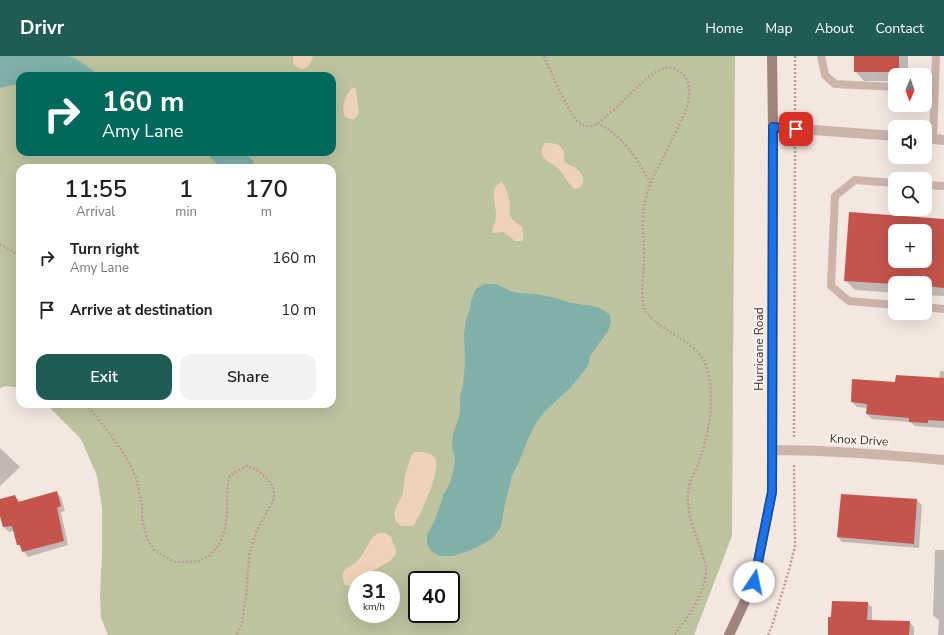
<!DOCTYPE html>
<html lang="en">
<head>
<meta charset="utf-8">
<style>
	:root { --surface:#fff; --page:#f2f2f2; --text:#202124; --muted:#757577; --accent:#205b55 }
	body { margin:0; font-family:"Nunito Sans",sans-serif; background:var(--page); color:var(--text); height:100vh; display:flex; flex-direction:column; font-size:15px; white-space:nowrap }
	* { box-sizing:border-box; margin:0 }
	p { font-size:13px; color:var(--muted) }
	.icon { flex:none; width:22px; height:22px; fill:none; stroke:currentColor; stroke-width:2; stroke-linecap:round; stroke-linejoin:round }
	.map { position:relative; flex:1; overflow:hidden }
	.panel { position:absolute; left:16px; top:108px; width:320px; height:244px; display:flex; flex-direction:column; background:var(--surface); border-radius:12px; box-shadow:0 4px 16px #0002 }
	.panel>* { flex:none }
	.hud { position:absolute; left:16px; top:16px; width:320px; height:84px; border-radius:12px; box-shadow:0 4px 16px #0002; background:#00695c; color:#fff; overflow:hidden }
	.needle { width:26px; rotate:182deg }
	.controls { position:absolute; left:888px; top:12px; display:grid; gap:8px }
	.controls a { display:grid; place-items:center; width:44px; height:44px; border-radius:8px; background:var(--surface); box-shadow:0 4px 16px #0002; font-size:20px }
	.speed { position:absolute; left:348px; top:515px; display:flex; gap:8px; font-size:20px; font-weight:700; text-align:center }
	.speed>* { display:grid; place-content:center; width:52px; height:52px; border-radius:50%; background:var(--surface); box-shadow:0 4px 16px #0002; line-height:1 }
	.speed small { font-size:10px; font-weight:400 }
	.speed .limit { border:2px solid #111; border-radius:6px; background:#fff; color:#111 }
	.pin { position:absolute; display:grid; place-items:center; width:34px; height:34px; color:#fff; margin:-17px; border-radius:8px; box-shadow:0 2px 6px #0006 }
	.me { position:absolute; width:44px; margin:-22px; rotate:11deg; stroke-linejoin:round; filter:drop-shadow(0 0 3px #0008) }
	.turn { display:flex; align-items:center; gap:14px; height:84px; padding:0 20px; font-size:18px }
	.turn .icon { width:52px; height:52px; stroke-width:2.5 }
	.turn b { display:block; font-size:28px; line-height:34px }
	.eta { display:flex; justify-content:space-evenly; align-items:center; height:68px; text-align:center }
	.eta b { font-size:24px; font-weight:600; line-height:28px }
	.action { display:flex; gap:8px; margin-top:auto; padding:8px 20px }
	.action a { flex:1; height:46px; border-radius:12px; background:var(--accent); color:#fff; font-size:16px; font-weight:600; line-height:46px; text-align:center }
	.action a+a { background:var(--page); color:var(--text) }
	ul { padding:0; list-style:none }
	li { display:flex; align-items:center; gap:12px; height:52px; padding:0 20px }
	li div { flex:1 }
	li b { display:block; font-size:15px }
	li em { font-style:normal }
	header { display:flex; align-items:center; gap:24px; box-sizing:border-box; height:56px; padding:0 20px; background:var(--accent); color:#fff }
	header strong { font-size:19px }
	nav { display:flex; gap:22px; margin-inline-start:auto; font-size:14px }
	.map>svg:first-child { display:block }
	.green { fill:#bdc39f; fill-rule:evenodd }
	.sand { fill:#eed2b7 }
	.water { fill:#7fb0aa }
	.shadow { fill:#0003; fill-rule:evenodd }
	.building { fill:#c5544c; fill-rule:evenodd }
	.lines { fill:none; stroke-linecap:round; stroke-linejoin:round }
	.path { stroke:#b89e95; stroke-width:2.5; stroke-dasharray:2 2; stroke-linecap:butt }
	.lane { stroke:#ccb4ab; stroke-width:8 }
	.street { stroke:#ccb4ab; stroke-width:10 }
	.secondary { stroke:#9f837c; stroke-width:10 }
	.route-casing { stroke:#114b97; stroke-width:10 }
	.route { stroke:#1a73e8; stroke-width:7 }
	.labels { text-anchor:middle; stroke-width:4; stroke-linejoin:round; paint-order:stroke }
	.street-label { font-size:12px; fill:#3a2d2a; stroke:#faf2ed }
</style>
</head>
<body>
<header>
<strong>Drivr</strong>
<nav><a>Home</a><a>Map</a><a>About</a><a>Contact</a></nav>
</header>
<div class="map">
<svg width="944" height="579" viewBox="0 0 944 579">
	<rect width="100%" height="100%" fill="#f3e7e0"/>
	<path class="green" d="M0,0H735L732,480L694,579H108L101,562L100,540L102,497V452L97,420L81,383L46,348H332V112H20V332L6,330L0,332ZM20,20H332V96H20ZM357,524H391V558H357ZM417,524H451V558H417Z"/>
	<g class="sand">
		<path d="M294,0H313C310,10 305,18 294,9L293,6Z"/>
		<path d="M352,32H355L356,34L359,57L355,63C336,66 344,39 352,32Z"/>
		<path d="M545,87C554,87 563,88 564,98C564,101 563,104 566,107C568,109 572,110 574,111C580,115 586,122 582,129C580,133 577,133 574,133C567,126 563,116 555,110C550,106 543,104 542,97C541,93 543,90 545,87Z"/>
		<path d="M502,126C506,130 510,144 510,150C510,153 509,157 510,160C513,165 518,168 522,171L524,182L522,185H515L504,176L493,177L492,174C494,169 496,164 496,159C496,147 488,132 502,126Z"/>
		<path d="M414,396C421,396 431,396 435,402C442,413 420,461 413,470H401L396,465L394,459L395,454L403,437L405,419L411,400Z"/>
		<path d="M378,477H385L391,481L396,494L395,500L390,505L369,517L361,524H357V528L351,530L345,529C343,525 342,521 343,517C345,511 351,511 355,507C366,498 366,485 378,477Z"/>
	</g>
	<g class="water">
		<path d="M0,0H68C81,3 90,14 101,20H20V29H13L0,32Z"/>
		<polygon points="206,96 246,96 253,105 256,112 223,112 215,106"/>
		<polygon points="484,228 495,228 511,235 519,237 535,238 552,241 571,247 592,250 602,253 610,259 611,266 608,275 590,300 588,310 584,315 570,332 544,356 536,367 529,381 520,403 512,420 505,447 501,470 494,481 485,487 469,495 452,500 440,500 431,495 427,488 427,479 435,464 444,438 450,427 454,412 455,402 452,392 453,379 460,357 460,340 463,330 465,307 464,277 466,264 470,253 471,245 476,233"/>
	</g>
	<g class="shadow">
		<polygon points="855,0 908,0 908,19 895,19 895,25 864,25 855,15"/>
		<path d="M850,157L944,164V240L925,239V227H895V237L855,234L845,224ZM895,175H925V205H895Z"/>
		<polygon points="940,315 944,315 944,372 915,370 910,366 872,363 867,358 868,352 857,351 852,346 896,327 939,323"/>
		<polygon points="0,392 20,411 0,430"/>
		<polygon points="56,436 61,441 65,455 61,456 68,489 28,501 18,488 14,475 9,476 4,471 0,457 0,444 15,440 20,446"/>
		<polygon points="917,444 922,449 919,492 842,486 838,481"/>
		<polygon points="935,494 944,494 944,579 938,579 939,564 933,560"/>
		<polygon points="867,547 872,551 872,565 909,566 914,571 914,579 829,579"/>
	</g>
	<g class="building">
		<rect x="854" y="0" width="45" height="16"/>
		<path d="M849,156L944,163V232L925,230V227H895V228L844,225ZM895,175H925V205H895Z"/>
		<polygon points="896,319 944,322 944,365 928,364 928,367 909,366 909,362 866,358 867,348 851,346 852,323 895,326"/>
		<polygon points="57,435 61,450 57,452 64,485 22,496 20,489 17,489 12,470 3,471 0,460 0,443 15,439 18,446"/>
		<polygon points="841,438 917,443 914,488 837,481"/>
		<polygon points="832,545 868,546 867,564 910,565 909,579 828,579 828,561 831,561"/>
	</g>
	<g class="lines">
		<g class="path">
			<path d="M544,0C549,12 571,65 582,69C585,70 591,71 594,69C598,68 603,63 606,60C610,57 615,54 618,50C630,39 647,19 662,13C668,10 674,12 679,15C682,17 684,18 686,22C690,32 690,40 687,51C680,68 672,84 664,100C655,117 647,132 644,151C641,170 645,189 644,208C643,219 640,248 646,256C662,277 698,285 706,310C716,341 710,375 699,405C696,414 689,426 688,436C686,458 696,477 702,497C704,503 707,509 706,515C704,539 689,560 674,579"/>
			<polyline points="795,0 795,59"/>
			<path d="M597,67C622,79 638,103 650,127"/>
			<polyline points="0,188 11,194 20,201"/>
			<polyline points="86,348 110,378 126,401 136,421 142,450 142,462 147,483 154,494 162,499 175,506 188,506 199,505 209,500 219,489 225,473 227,457 227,440 228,427 230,420 239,414 247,410 257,414 266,422 272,429 274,436 274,443 257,474 253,486 249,500 247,532 242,568 236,579"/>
			<polyline points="794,381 795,86"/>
			<polyline points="768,579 772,570 789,514 795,490 794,408"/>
		</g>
		<g class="lane">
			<polyline points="821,0 825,19 835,28 895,31"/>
			<polyline points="925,32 935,32"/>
			<polyline points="933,83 936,0"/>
			<polyline points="895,127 855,124 835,140 831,230 849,245 895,249"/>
			<polyline points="925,129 944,130"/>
			<polyline points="925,251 944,253"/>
		</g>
		<g class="street">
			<polyline points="773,71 895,80"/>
			<polyline points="925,82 944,84"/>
			<path d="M772,394C829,394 887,399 944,404"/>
		</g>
		<polyline class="secondary" points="729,579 754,526 772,436 773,71 772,0"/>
	</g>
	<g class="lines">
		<g class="route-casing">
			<polyline id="route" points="754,526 772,436 773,71 796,73"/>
		</g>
		<use href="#route" class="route"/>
	</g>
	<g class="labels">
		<g class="street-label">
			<text transform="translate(759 293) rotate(-90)" y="4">Hurricane Road</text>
			<text transform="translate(859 384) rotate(3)" y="4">Knox Drive</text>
		</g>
	</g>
</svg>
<div class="controls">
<a><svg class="needle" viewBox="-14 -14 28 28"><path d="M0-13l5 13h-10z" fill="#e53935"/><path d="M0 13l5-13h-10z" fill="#757577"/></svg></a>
<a><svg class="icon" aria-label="sound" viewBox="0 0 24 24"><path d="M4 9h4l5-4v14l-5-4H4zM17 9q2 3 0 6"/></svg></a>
<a><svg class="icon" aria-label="search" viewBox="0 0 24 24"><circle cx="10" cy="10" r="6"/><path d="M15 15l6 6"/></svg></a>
<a>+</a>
<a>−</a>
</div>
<div class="speed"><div>31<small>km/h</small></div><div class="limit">40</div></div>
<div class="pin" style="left:796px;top:73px;background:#d93025"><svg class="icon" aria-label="arrive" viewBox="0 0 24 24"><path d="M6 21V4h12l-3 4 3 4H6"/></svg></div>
<svg class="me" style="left:754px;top:526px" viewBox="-20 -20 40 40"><circle r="19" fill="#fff"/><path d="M0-13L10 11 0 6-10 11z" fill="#1a73e8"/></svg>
<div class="hud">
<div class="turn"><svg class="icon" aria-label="right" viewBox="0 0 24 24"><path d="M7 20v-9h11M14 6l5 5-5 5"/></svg><div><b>160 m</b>Amy Lane</div></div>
</div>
<section class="panel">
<div class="eta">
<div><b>11:55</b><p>Arrival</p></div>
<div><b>1</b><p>min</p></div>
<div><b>170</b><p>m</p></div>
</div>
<ul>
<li><svg class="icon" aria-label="right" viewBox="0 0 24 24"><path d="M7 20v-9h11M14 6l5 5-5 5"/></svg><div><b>Turn right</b><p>Amy Lane</p></div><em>160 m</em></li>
<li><svg class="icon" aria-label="arrive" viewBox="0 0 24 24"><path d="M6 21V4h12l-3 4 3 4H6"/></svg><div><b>Arrive at destination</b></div><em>10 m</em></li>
</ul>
<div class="action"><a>Exit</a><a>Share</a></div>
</section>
</div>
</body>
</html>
